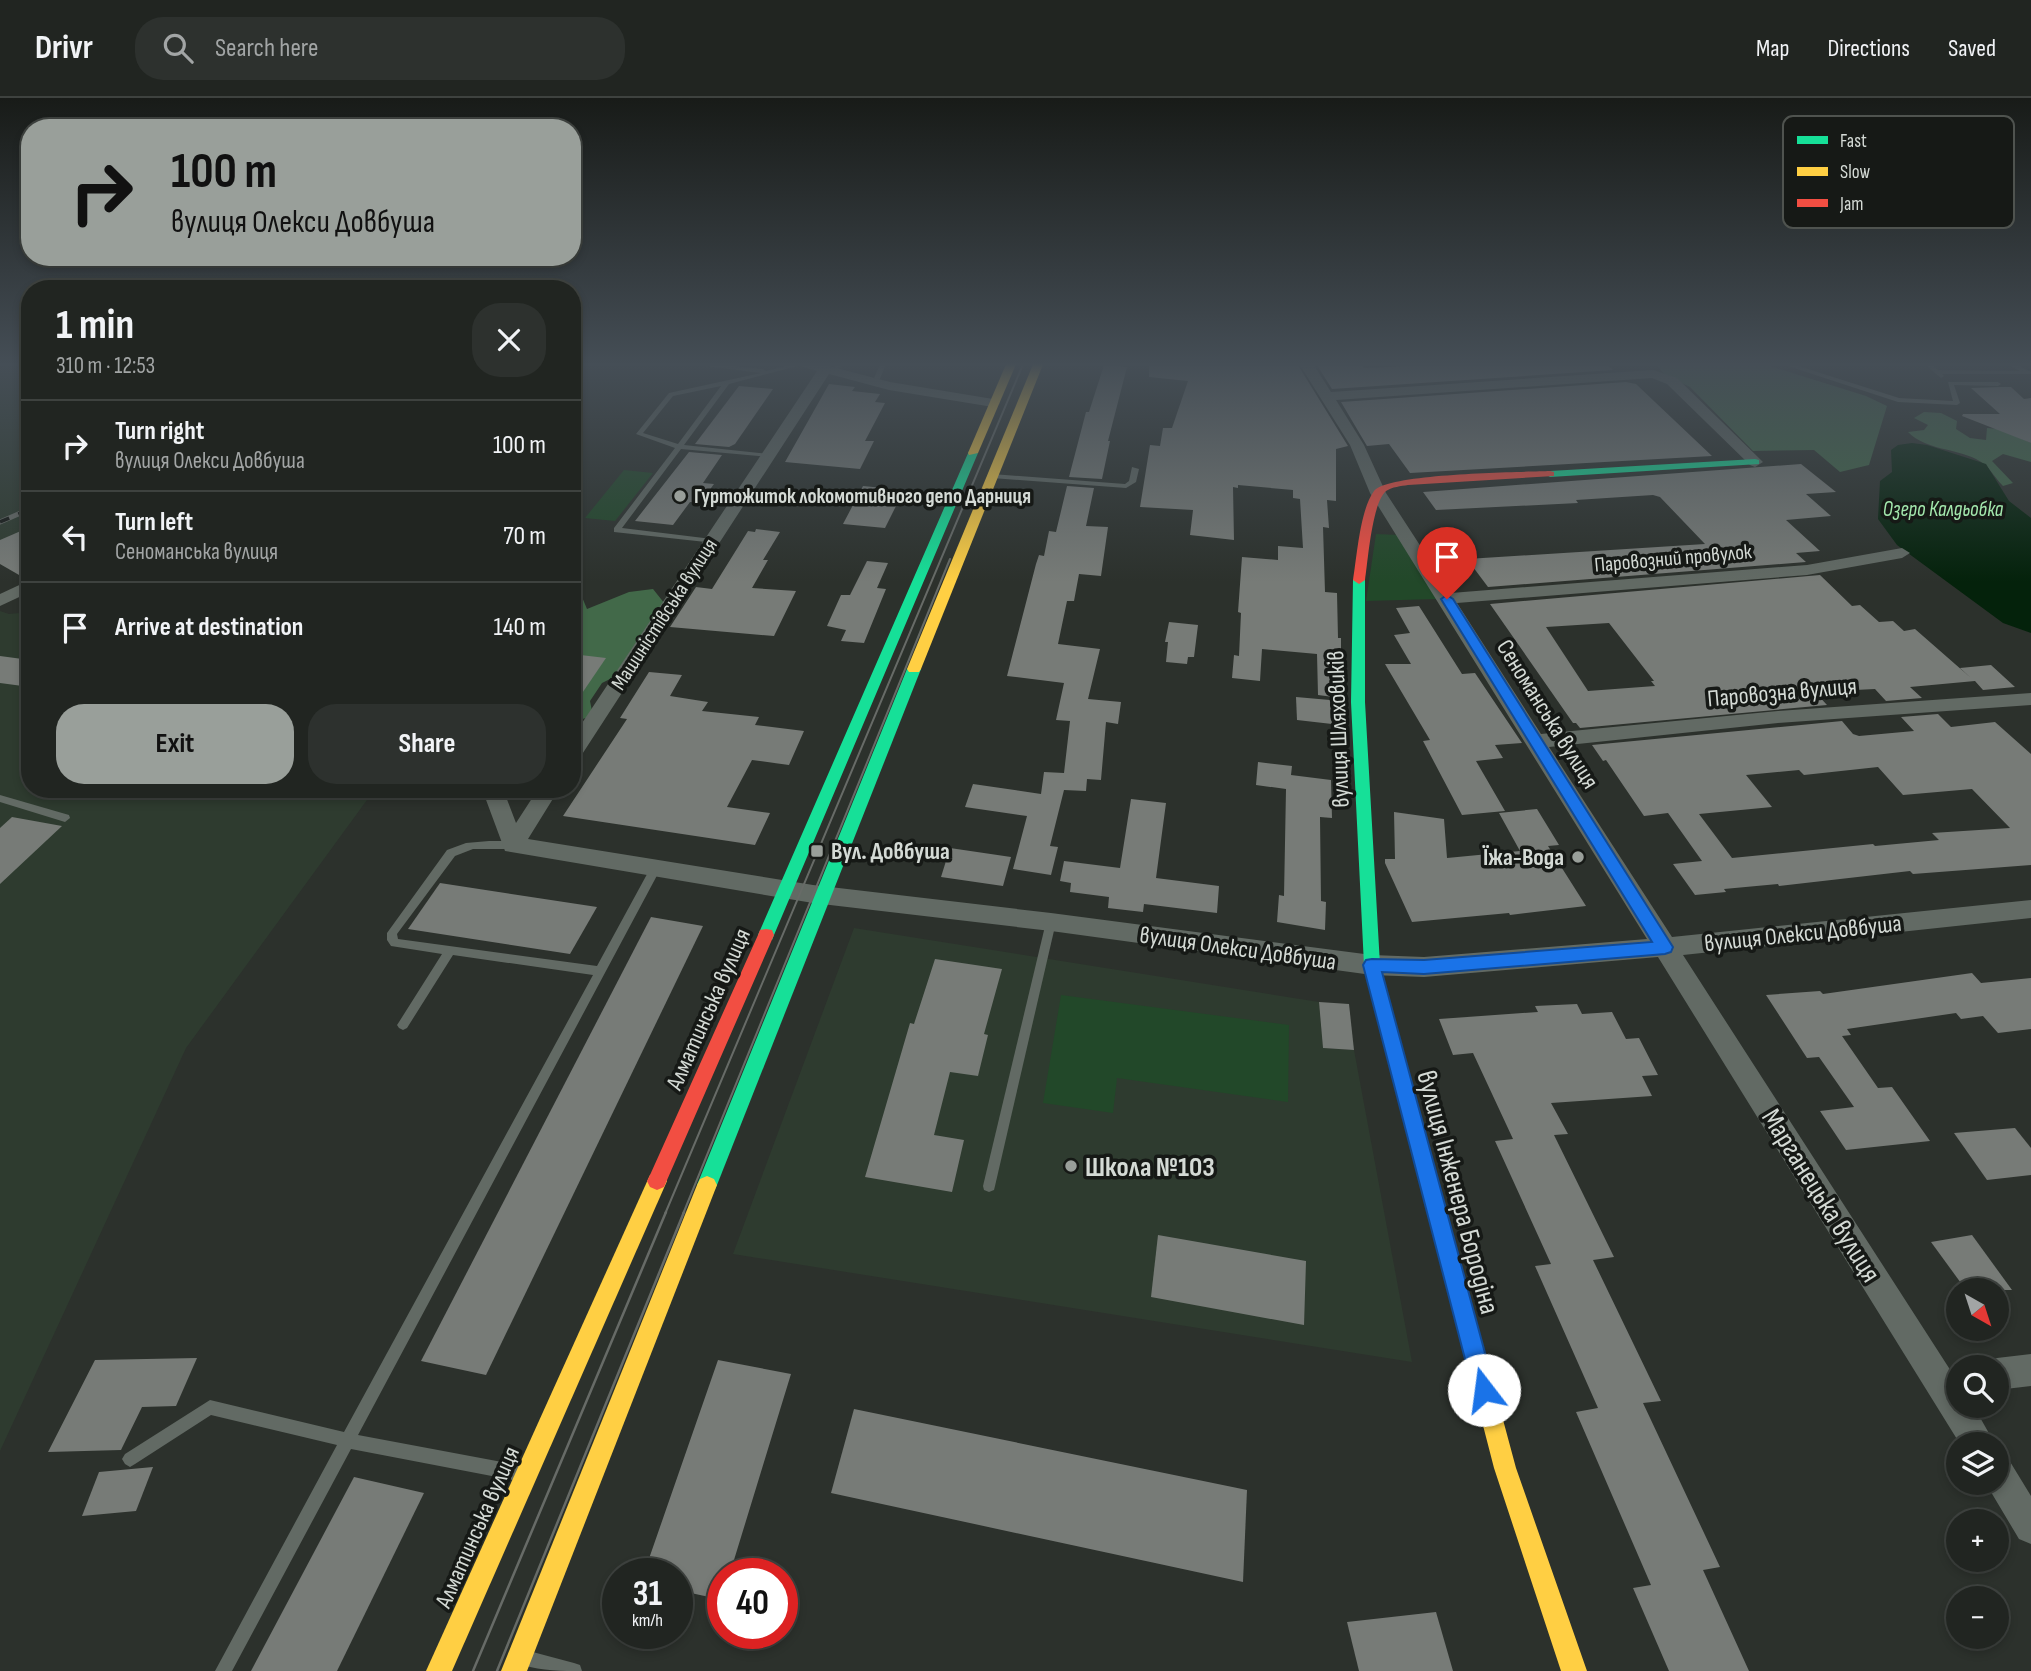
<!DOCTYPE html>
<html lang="en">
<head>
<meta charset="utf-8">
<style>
	:root { --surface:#212521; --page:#2d312e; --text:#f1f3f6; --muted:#a2a5a5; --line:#3e423f; --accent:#999f9a }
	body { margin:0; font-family:"Sofia Sans Condensed",sans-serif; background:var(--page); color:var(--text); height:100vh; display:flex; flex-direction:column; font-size:26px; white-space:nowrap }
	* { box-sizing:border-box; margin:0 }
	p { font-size:23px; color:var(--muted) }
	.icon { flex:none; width:38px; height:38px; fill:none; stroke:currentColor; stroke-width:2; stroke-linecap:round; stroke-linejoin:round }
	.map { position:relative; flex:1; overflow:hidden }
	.drawer { position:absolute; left:21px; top:182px; width:560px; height:518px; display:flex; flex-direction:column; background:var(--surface); border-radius:28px; box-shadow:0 4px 10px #0003,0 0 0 2px var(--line) }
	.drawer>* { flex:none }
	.hud { position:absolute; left:21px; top:21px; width:560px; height:147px; border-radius:28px; box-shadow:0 4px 10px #0003,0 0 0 2px var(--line); background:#999f9a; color:#111; overflow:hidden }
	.needle { width:46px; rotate:141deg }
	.buttons { position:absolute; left:1946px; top:1180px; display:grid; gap:14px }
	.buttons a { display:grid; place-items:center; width:63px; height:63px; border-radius:50%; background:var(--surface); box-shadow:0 4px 10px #0003,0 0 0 2px var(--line); font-size:35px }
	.speed { position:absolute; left:602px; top:1460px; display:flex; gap:14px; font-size:35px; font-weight:700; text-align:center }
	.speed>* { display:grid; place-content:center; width:91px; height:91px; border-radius:50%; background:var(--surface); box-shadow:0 4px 10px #0003,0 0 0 2px var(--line); line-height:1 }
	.speed small { font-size:18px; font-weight:400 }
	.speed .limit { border:10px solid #d22; background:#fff; color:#111 }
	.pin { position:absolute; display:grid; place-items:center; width:60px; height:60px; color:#fff; margin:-72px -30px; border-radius:50% 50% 50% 0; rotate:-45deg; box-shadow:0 0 7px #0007 }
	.pin .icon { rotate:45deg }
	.me { position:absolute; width:77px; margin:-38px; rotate:345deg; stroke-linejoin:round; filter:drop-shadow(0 0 5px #0008) }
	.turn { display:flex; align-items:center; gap:24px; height:147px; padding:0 35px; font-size:32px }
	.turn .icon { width:91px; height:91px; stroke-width:2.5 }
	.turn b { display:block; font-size:49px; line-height:60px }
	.round { display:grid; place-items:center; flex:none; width:74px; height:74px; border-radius:28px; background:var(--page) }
	.overview { display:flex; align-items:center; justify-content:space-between; height:119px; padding:0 35px }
	h1 { font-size:42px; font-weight:700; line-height:52px }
	.primary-button { display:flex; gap:14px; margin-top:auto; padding:14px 35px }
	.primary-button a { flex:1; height:80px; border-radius:28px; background:var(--accent); color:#111; font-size:28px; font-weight:700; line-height:80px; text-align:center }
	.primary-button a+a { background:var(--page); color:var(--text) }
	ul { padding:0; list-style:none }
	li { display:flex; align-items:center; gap:21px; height:91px; padding:0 35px; border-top:2px solid var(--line) }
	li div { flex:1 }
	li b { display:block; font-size:26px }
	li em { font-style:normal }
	header { display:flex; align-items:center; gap:42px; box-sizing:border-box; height:98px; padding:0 35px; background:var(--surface); border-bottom:2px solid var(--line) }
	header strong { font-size:33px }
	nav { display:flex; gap:38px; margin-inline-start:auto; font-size:24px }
	.search { width:490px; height:63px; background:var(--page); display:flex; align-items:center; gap:18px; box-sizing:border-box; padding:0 24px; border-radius:28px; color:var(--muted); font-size:26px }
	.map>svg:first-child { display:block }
	.built { fill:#2e3b2f }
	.green { fill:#224829 }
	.forest { fill:#426949 }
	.water { fill:#04220b }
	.building { fill:#777b77; fill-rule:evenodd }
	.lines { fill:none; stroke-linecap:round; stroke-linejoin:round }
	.lane { fill:#626a64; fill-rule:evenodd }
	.street { fill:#626a64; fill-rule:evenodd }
	.fast { fill:#16e098; fill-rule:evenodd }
	.slow { fill:#ffcf43; fill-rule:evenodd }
	.jam { fill:#f24e42; fill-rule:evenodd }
	.tram-far1 { stroke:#676b67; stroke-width:2 }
	.tram { stroke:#676b67; stroke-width:2.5 }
	.rail-casing { stroke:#676b67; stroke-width:5 }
	.rail { stroke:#161916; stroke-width:3.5; stroke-dasharray:10; stroke-linecap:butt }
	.route { fill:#1a73e8; stroke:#114b97; stroke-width:2 }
	.poi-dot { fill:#999f9a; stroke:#161916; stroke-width:2.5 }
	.labels { text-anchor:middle; stroke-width:7; stroke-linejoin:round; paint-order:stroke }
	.far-poi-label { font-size:21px; font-weight:bold; fill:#d4dad5; stroke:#161916; text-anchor:start }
	.far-water-label { font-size:21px; font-style:italic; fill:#a3e7ad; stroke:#161916 }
	.far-street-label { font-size:21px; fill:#d4dad5; stroke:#161916 }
	.street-label { font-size:24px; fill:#d4dad5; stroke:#161916 }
	.poi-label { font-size:24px; font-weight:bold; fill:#d4dad5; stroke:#161916; text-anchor:start }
	.near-poi-label { font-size:28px; font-weight:bold; fill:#d4dad5; stroke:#161916; text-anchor:start }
	.near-street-label { font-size:28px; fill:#d4dad5; stroke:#161916 }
	.key { fill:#161916; stroke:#4f534f; stroke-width:2 }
	.key-label { font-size:19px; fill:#d4dad5 }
</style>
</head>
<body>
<header>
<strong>Drivr</strong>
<div class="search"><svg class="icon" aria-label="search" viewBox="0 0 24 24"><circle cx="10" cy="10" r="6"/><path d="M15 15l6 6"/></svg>Search here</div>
<nav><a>Map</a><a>Directions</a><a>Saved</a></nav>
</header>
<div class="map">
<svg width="2031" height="1573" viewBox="0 0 2031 1573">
	<rect width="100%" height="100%" fill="#2c312c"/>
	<g class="built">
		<polygon points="0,264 30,264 30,476 24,479 0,466"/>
		<polygon points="0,513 9,516 30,514 30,691 375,691 186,950 0,1353"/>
		<polygon points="854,830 1319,904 1323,950 1354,952 1412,1264 733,1156"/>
	</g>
	<g class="green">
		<polygon points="624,372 653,375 615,423 585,420"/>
		<polygon points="1376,436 1399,437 1437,501 1366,503"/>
		<polygon points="1061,897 1289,927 1288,1004 1117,980 1113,1015 1043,1005"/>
	</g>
	<g class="forest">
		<polygon points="1654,264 1757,264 1866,298 1887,308 1869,367 1840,374 1814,352 1753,353 1690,289 1665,277"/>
		<path d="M1924,314L1941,315L1957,323L1956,331L1970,340L1986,342L1987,330L1999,331L2031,345V364L2003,356L1992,363L2013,385L2003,388C1993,378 1990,368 1976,361C1954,350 1926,352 1908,334L1924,332L1928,327L1914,320Z"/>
		<polygon points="653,491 665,506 616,578 602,585 590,603 593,618 572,624 572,496 582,499 587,511 629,494"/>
	</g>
	<polygon class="water" points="1912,345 1927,347 1986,366 2009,403 2031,420 2031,535 2003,525 1897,447 1878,421 1880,383 1892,374 1891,352 1898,347"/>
	<g class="building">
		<polygon points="1149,264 1296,264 1348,348 1336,351 1336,403 1327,402 1329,430 1323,429 1325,494 1337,495 1338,540 1341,540 1341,600 1318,597 1317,556 1262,551 1260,583 1232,580 1234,557 1239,558 1241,515 1238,514 1242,459 1278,462 1278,448 1303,450 1300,401 1293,400 1293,392 1238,387 1238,390 1233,389 1234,442 1190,437 1193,412 1140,409 1150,347 1160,348 1163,330 1172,330 1188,283 1149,279"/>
		<polygon points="1315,264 1331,264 1334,267 1361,266 1364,270 1504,264 1605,264 1613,272 1332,291"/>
		<polygon points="1104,267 1127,269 1108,343 1110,343 1102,381 1069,379 1086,314 1089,314"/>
		<polygon points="1626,284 1636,286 1712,358 1410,375 1389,346 1367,348 1341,304"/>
		<polygon points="829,286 855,289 852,293 880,296 875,304 885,305 865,343 874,343 860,371 785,364"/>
		<polygon points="739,288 773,291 735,346 729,349 695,346"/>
		<polygon points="2001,289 2011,289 2024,301 2031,300 2031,345 1962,318 1963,316 2000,316 1971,290"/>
		<polygon points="689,354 722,357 703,385 714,386 700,405 690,404 673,427 635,423"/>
		<polygon points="1801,366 1836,394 1806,396 1831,418 1786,422 1820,453 1796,455 1806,464 1488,489 1467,461 1705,446 1660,399 1653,397 1576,402 1578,405 1436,412 1423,394"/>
		<polygon points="863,388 904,392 885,430 843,426"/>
		<polygon points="1067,388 1094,390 1086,428 1108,429 1101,478 1079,476 1074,503 1067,503 1058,546 1100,551 1088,601 1121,604 1118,626 1106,624 1101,682 1087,681 1086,693 1064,692 1050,748 1058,749 1051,777 1013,771 1027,718 965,709 973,686 1041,696 1044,674 1064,675 1070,623 1056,622 1064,585 1007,578 1036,466 1039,457 1044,458 1049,433 1056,434"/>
		<polygon points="30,429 30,480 26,481 0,466 0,442"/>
		<polygon points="756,431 780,434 763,462 768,462 752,490 796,493 774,538 670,529 696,489 712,491 748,433 755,434"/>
		<polygon points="867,463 888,465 877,490 886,491 864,545 841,543 846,532 827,528 841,497 850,497"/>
		<path d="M1820,477L1852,508L1860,507L1879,524L1893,523L1904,533L1915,531L1971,580L1960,570L1991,567L2015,589L1983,592L1975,583L1910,589L1922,600L1886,603L1875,591L1815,594L1827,607L1580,630L1576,625H1573L1490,506ZM1609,525L1654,583H1651L1655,588L1588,593L1546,529Z"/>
		<polygon points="1419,508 1462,576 1475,575 1522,645 1495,647 1503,660 1476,663 1505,713 1462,717 1423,643 1430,642 1385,566 1411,566 1394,537 1410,535 1396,510"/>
		<polygon points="1169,524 1198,527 1194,559 1188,559 1187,566 1166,564 1168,544 1165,544"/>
		<polygon points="572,556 606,560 572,610"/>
		<polygon points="0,558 30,562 30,589 0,585"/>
		<polygon points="649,574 682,577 670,598 708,604 702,613 759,619 755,627 804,633 789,667 752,662 727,709 770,715 755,747 563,718 627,621 620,620"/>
		<polygon points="1296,599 1330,602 1332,626 1297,622"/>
		<path d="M1938,616L1951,629L1995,624L2031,656V767L1913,776L1910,773L1779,788L1778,786L1724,791L1726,794L1695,797L1673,766L1702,763L1668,715L1644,718L1606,662L1603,663L1592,647L1842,623L1853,636L1859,638L1914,633L1901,619ZM1878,669L1903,697L1972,691L2010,730L1932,735L1939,742L1875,748L1873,746L1732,760L1699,716L1772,709L1746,677L1799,672L1804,677Z"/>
		<polygon points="1258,664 1292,668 1291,677 1331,682 1332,720 1320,719 1321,803 1326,804 1325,832 1277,824 1279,797 1284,798 1286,691 1256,687"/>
		<polygon points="1131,701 1166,705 1156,780 1219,788 1217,815 1144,806 1143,814 1108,810 1109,799 1070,794 1071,785 1060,783 1064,763 1120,770"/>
		<polygon points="1537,711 1559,747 1548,748 1586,808 1510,817 1509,815 1412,824 1385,765 1385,761 1395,761 1394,714 1444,721 1447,760 1520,753 1499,715"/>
		<polygon points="12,719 62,728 0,786 0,730"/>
		<polygon points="950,750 1011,759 1003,788 941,779"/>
		<polygon points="440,785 597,809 570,856 408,831"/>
		<polygon points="651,819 703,828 486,1277 421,1263"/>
		<polygon points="935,861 1002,871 984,936 988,937 978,978 950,974 934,1037 964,1042 952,1094 865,1079 910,925 914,926"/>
		<polygon points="1972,875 1981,885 2031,880 2031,931 1998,935 1983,918 1961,921 1956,915 1847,931 1851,937 1842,938 1878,990 1892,989 1930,1043 1846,1052 1820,1013 1854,1009 1819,959 1807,960 1766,897 1820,893 1823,896"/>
		<polygon points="1319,904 1349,906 1354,952 1323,950"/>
		<polygon points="1577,906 1582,916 1612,914 1626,941 1639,940 1658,977 1642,978 1652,998 1551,1005 1568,1036 1554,1037 1614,1159 1593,1162 1661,1303 1643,1305 1720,1469 1703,1472 1749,1573 1669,1573 1633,1490 1651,1487 1576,1314 1598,1310 1535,1168 1551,1166 1495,1043 1513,1041 1473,955 1453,957 1439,921 1538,914 1535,908"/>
		<polygon points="2015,1030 2031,1050 2031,1077 1987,1082 1954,1035"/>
		<polygon points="1158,1137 1306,1163 1304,1227 1151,1199"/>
		<polygon points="1972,1137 2012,1192 1966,1192 1931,1144"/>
		<polygon points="197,1260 176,1308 142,1309 121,1352 48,1354 95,1262"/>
		<polygon points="718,1262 791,1276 730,1475 723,1475 723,1502 677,1492 677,1475 644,1475"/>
		<polygon points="854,1311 1247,1392 1243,1484 831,1395"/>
		<polygon points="153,1369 136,1413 82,1418 99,1374"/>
		<polygon points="354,1379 424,1395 337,1573 251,1573"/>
		<polygon points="1436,1514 1453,1573 1359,1573 1347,1524"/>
	</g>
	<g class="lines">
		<g class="lane">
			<path d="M694,264L763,271L766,273L801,264L805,266L729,286L684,347L768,356L770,357V359L681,351L622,430L712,441H715V445L614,434V430L675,350L636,336L669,295L761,275L697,267ZM721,288L678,346L643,335L673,298Z"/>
			<polygon points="837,264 843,264 837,274 833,274 832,273"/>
			<polygon points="881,264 887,264 878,285 873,286 872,285"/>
			<polygon points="1776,264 1786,264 1899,300 1953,303 1948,284 1998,284 2001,286 1998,288 1954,287 1960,305 1957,307 1898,304"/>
			<polygon points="1922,264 1929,264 1938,272 2020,273 2003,264 2012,264 2031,274 2031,276 1942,276 1944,278 1941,280"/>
			<polygon points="572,269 582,271 583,272 580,274 572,273"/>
			<polygon points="1132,369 1139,371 1136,384 1126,390 992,380 988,378 992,376 1125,386 1129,383"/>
			<polygon points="0,697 69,717 70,720 65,724 0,704"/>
			<polygon points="489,743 513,743 518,747 513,751 473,751 455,758 397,836 398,841 597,868 652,767 656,766 661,770 358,1337 518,1367 523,1370 526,1375 523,1380 518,1383 351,1351 232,1573 215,1573 337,1347 211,1317 135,1366 130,1369 125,1366 122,1361 125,1356 210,1302 344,1334 593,877 453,857 407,930 403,932 399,930 397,927 399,924 442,856 391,848 387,842 387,835 447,752 466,745"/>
			<polygon points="1051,820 1055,821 1056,824 995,1088 994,1092 989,1094 984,1092 983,1088 1046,824 1047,821"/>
			<path d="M529,1553L574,1565L580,1567L582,1573C562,1573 542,1573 523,1567L521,1561L523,1555Z"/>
		</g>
		<g class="street">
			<polygon points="787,264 813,264 890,284 993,301 1000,305 993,309 889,292 829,276 579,661 572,663 572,640 817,273"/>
			<polygon points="1298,264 1312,264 1331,294 1653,272 1677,280 1763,364 1755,369 1750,367 1667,286 1652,280 1336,302 1364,347 1386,395 1451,495 1807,467 1902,450 1910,455 1902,460 1807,477 1457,505 1541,636 1778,613 2031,595 2031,607 1778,625 1549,649 1672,839 2031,802 2031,820 1683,857 1958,1284 1958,1307 1973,1307 1995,1346 1960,1346 1658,859 1424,879 1372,877 1051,833 813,805 505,753 482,691 503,691 516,725 538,691 559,691 528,741 813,787 1051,815 1372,857 1424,859 1647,841 1370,395 1350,347"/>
			<polygon points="30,482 30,494 0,508 0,496"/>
			<polygon points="2031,1256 2031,1288 1997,1292 1997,1269 1984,1269 1986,1265 1997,1260"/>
			<polygon points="1997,1357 2009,1362 2031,1398 2031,1446 2019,1441 1985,1384 1997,1384"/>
		</g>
		<g class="fast">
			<polygon points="969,353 978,355 774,837 772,842 760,842 758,837"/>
			<polygon points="1755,361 1759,362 1759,366 1550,379 1545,376 1550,373"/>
			<polygon points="1359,478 1365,482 1365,604 1380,867 1467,1188 1464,1195 1457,1198 1450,1195 1447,1188 1364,867 1351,604 1353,482"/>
			<polygon points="914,567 921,571 717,1087 714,1093 707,1096 700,1093 697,1087 907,571"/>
		</g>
		<g class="slow">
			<polygon points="1007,264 1017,264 978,355 969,357 968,355"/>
			<polygon points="1034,264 1044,264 921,571 919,574 909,574 907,571"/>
			<polygon points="657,1074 664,1077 667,1083 452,1573 426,1573 650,1077"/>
			<polygon points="707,1078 714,1081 717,1087 527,1573 501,1573 697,1087 700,1081"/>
			<polygon points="1457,1178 1464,1181 1467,1188 1516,1370 1587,1573 1561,1573 1494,1370 1447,1188 1450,1181"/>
		</g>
		<g class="jam">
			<path d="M1550,373L1554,374V378L1408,387C1401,388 1392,389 1386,393C1372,405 1368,463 1365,482L1359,486L1353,482C1357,458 1360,412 1374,393C1387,375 1522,374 1550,373Z"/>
			<polygon points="766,831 772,832 774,837 664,1089 657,1092 650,1089 647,1083 650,1077 758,837 760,832"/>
		</g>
		<g class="tram-far1">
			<polyline points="665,1116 1024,264"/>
			<polyline points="683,1116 950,461"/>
		</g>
		<g class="tram">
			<polyline points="473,1573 666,1114"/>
			<polyline points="497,1573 684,1114"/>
		</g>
		<g class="rail-casing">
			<polyline id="rail" points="0,424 30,411"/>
		</g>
		<use href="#rail" class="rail"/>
	</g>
	<linearGradient id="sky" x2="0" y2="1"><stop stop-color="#181b18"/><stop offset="0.55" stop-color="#454e56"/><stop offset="1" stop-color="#454e56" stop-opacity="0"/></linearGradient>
	<rect width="2031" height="484" fill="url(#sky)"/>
	<polygon class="route" points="1447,497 1453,501 1673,849 1671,854 1665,856 1424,876 1382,874 1495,1292 1492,1300 1484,1303 1476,1300 1473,1292 1363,867 1366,862 1372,861 1424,862 1652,844 1441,501"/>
	<g class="poi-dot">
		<circle cx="680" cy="398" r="7"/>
		<rect x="810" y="746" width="14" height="14" rx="3.5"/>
		<circle cx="1578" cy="759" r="7"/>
		<circle cx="1071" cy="1068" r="7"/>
	</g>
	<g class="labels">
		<g class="far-poi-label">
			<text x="694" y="405">Гуртожиток локомотивного депо Дарниця</text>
		</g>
		<g class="far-water-label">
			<text x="1943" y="418">Озеро Калдьобка</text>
		</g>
		<g class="far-street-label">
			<text transform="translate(1673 460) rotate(-5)" y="7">Паровозний провулок</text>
			<text transform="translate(664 516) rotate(-57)" y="7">Машиністівська вулиця</text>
		</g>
		<g class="street-label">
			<text transform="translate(1782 594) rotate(-5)" y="8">Паровозна вулиця</text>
			<text transform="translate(1548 616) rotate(58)" y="8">Сеноманська вулиця</text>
			<text transform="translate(1338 631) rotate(-92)" y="8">вулиця Шляховиків</text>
			<text transform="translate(1803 835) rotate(-6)" y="8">вулиця Олекси Довбуша</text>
			<text transform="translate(1238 850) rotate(8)" y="8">вулиця Олекси Довбуша</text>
			<text transform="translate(708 911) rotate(-66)" y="8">Алматинська вулиця</text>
			<text transform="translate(477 1429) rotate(-66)" y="8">Алматинська вулиця</text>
		</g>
		<g class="poi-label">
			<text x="831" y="761">Вул. Довбуша</text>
			<text x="1564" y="767" text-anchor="end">Їжа-Вода</text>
		</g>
		<g class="near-poi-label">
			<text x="1085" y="1078">Школа №103</text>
		</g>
		<g class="near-street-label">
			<text transform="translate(1459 1094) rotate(75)" y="10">вулиця Інженера Бородіна</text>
			<text transform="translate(1822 1097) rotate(58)" y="10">Марганецька вулиця</text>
		</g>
	</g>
	<rect x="1783" y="18" width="231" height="112" rx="10" class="key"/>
	<rect x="1797" y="38" width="31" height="8" fill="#16e098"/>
	<rect x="1797" y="69" width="31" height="9" fill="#ffcf43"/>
	<rect x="1797" y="101" width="31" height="8" fill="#f24e42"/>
	<g class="key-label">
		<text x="1840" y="49">Fast</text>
		<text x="1840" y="80">Slow</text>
		<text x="1840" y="112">Jam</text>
	</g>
</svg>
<div class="buttons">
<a><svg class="needle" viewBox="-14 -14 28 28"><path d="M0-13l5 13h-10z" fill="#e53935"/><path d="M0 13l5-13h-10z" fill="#a2a5a5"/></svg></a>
<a><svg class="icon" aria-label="search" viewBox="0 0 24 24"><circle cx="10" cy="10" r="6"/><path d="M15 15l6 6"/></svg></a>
<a><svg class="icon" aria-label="layers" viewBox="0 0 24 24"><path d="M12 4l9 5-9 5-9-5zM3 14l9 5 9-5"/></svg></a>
<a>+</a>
<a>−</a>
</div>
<div class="speed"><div>31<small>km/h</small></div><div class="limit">40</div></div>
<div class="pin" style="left:1447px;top:501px;background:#d93025"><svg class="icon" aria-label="arrive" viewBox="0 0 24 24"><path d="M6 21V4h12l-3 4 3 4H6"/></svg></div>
<svg class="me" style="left:1484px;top:1292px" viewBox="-20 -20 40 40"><circle r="19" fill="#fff"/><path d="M0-13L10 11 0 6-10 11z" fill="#1a73e8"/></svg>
<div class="hud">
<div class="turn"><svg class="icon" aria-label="right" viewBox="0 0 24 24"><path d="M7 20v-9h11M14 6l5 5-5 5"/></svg><div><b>100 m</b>вулиця Олекси Довбуша</div></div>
</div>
<section class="drawer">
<div class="overview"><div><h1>1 min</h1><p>310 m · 12:53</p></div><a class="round"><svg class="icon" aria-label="close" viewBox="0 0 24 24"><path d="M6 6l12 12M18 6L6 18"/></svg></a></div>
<ul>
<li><svg class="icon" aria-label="right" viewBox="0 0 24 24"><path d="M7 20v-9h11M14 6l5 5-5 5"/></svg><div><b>Turn right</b><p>вулиця Олекси Довбуша</p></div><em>100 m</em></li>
<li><svg class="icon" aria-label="left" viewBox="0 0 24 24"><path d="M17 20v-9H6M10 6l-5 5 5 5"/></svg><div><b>Turn left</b><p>Сеноманська вулиця</p></div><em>70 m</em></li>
<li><svg class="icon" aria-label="arrive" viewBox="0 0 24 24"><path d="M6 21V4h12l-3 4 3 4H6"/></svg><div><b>Arrive at destination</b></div><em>140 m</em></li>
</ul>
<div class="primary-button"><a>Exit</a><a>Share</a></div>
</section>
</div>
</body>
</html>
